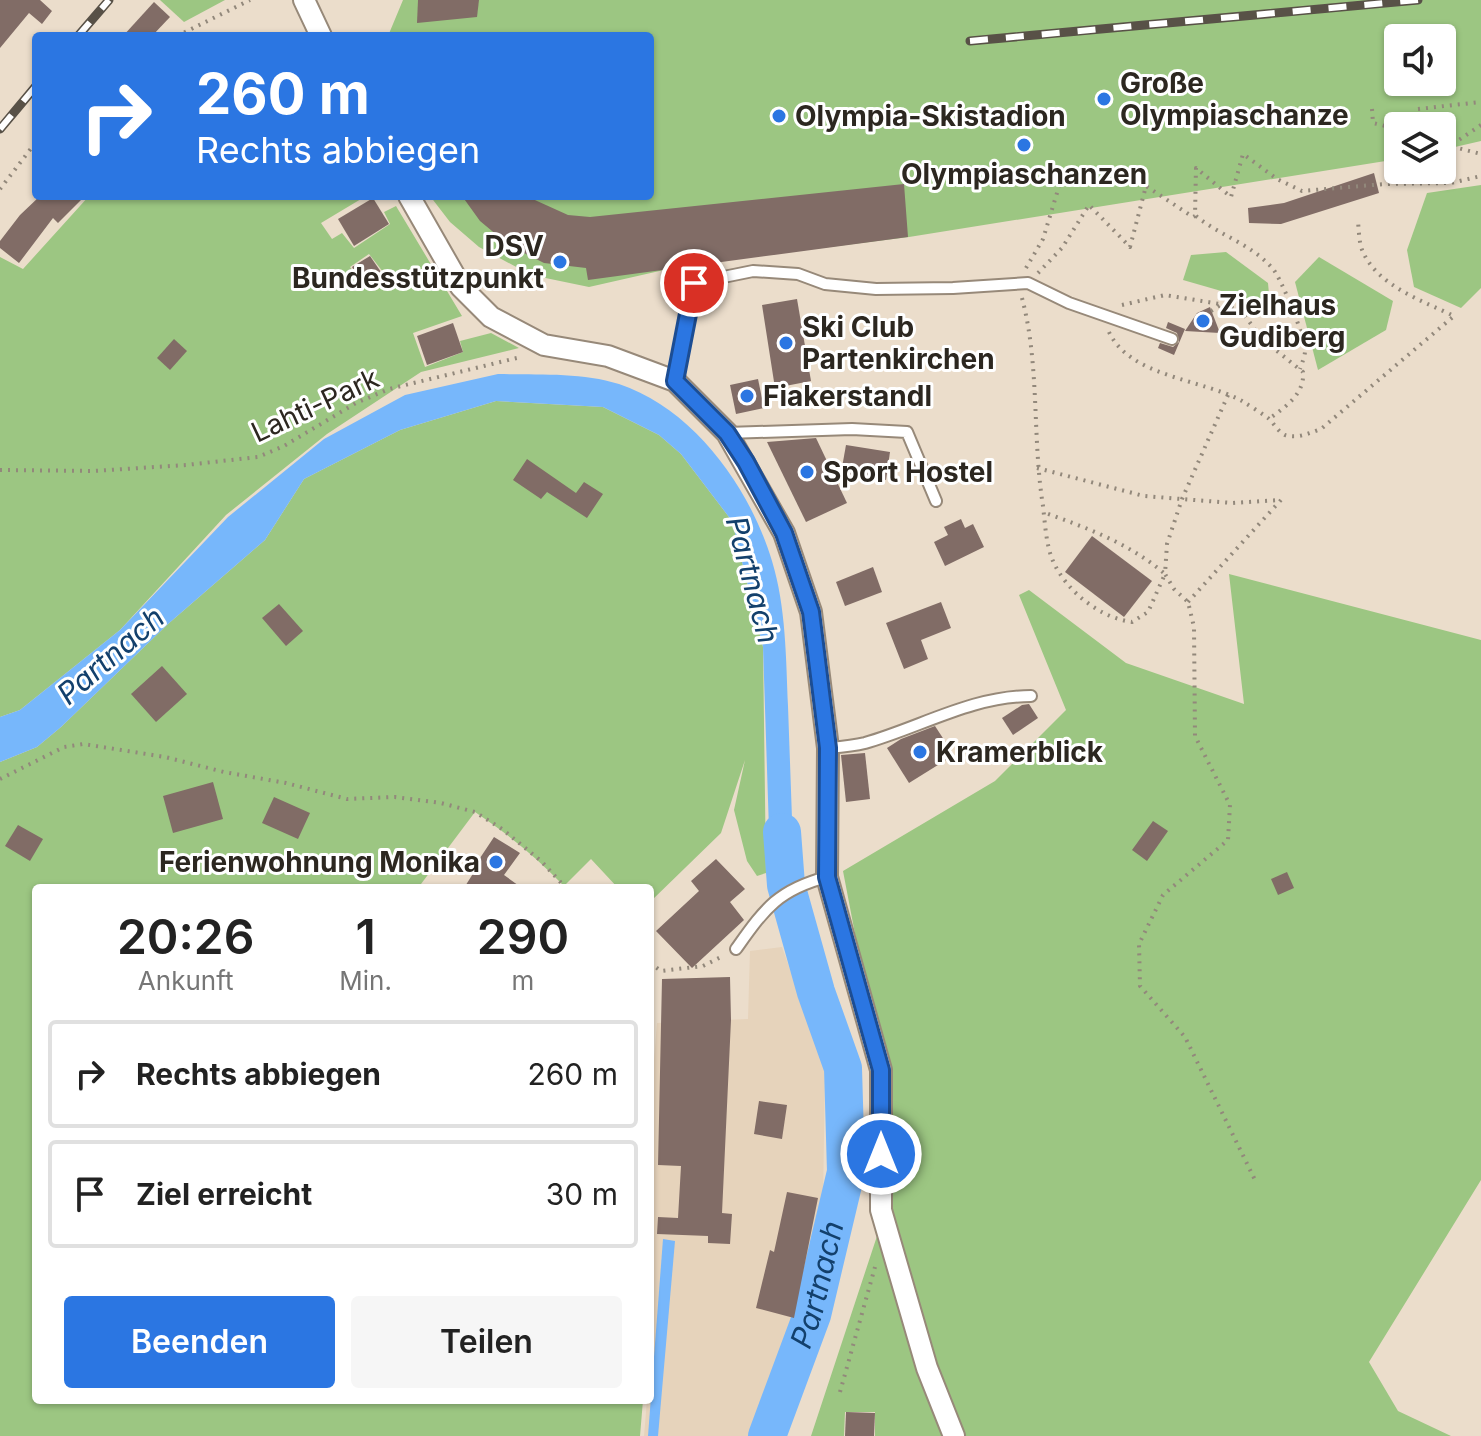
<!DOCTYPE html>
<html lang="de">
<head>
<meta charset="utf-8">
<style>
	:root { --surface:#fff; --page:#f6f6f6; --text:#222; --muted:#767676; --line:#e0e0e0; --accent:#2b76e2 }
	body { margin:0; font-family:Inter,sans-serif; background:var(--page); color:var(--text); height:100vh; display:flex; flex-direction:column; font-size:30px; white-space:nowrap }
	* { box-sizing:border-box; margin:0 }
	p { font-size:26px; color:var(--muted) }
	.icon { flex:none; width:44px; height:44px; fill:none; stroke:currentColor; stroke-width:2; stroke-linecap:round; stroke-linejoin:round }
	.map { position:relative; flex:1; overflow:hidden }
	.details { position:absolute; left:32px; top:884px; width:622px; height:520px; display:flex; flex-direction:column; background:var(--surface); border-radius:8px; box-shadow:0 2px 6px #0004 }
	.details>* { flex:none }
	.top-card { position:absolute; left:32px; top:32px; width:622px; height:168px; border-radius:8px; box-shadow:0 2px 6px #0004; background:#2b76e2; color:#fff; overflow:hidden }
	.tools { position:absolute; left:1384px; top:24px; display:grid; gap:16px }
	.tools a { display:grid; place-items:center; width:72px; height:72px; border-radius:8px; background:var(--surface); box-shadow:0 2px 6px #0004; font-size:40px }
	.pin { position:absolute; display:grid; place-items:center; width:68px; height:68px; color:#fff; margin:-34px; border:4px solid #fff; border-radius:50%; box-shadow:0 2px 8px #0007 }
	.me { position:absolute; width:88px; margin:-44px; rotate:0deg; stroke-linejoin:round; filter:drop-shadow(0 0 6px #0008) }
	.turn { display:flex; align-items:center; gap:28px; height:168px; padding:0 32px; font-size:36px }
	.turn .icon { width:104px; height:104px; stroke-width:2.5 }
	.turn b { display:block; font-size:56px; line-height:68px }
	.eta { display:flex; justify-content:space-evenly; align-items:center; height:136px; text-align:center }
	.eta b { font-size:48px; font-weight:600; line-height:56px }
	.action { display:flex; gap:16px; margin-top:auto; padding:16px 32px }
	.action a { flex:1; height:92px; border-radius:8px; background:var(--accent); color:#fff; font-size:32px; font-weight:600; line-height:92px; text-align:center }
	.action a+a { background:var(--page); color:var(--text) }
	ul { padding:0; list-style:none }
	li { display:flex; align-items:center; gap:24px; height:108px; margin:0 16px 12px; padding:0 16px; border:4px solid var(--line); border-radius:8px }
	li div { flex:1 }
	li b { display:block; font-size:30px }
	li em { font-style:normal }
	.map>svg:first-child { display:block }
	.built { fill:#e6d3bb }
	.green { fill:#9cc682; fill-rule:evenodd }
	.water { fill:#77b7fb }
	.lines { fill:none; stroke-linecap:round; stroke-linejoin:round }
	.river { stroke:#77b7fb; stroke-width:38 }
	.building { fill:#816c66 }
	.lane-casing { stroke:#978979; stroke-width:14 }
	.street-casing { stroke:#978979; stroke-width:24 }
	.path { stroke:#92887b; stroke-width:4; stroke-dasharray:2 6; stroke-linecap:butt }
	.lane { stroke:#fff; stroke-width:10 }
	.street { stroke:#fff; stroke-width:20 }
	.rail-casing { stroke:#585147; stroke-width:9 }
	.rail { stroke:#fff; stroke-width:6; stroke-dasharray:18; stroke-linecap:butt }
	.route-casing { stroke:#1c4d93; stroke-width:20 }
	.route { stroke:#2b76e2; stroke-width:14 }
	.poi-dot { fill:#2b76e2; stroke:#fff; stroke-width:3 }
	.labels { text-anchor:middle; stroke-width:6; stroke-linejoin:round; paint-order:stroke }
	.poi-label { font-size:28px; font-weight:bold; fill:#2c2720; stroke:#fff; text-anchor:start }
	.street-label { font-size:28px; fill:#2c2720; stroke:#fff }
	.water-label { font-size:30px; font-style:italic; fill:#13406c; stroke:#fff }
</style>
</head>
<body>
<div class="map">
<svg width="1481" height="1436" viewBox="0 0 1481 1436">
	<rect width="100%" height="100%" fill="#ebddcb"/>
	<polygon class="built" points="782,947 825,1067 823,1202 796,1321 759,1436 644,1436 647,1400 650,1400 650,1111 657,1023 748,1019 750,951"/>
	<g class="green">
		<polygon points="160,0 225,0 184,22"/>
		<path d="M403,0H1481V141L1442,150V126H1398V159L909,237L686,265L589,287L531,275L479,247L450,222L430,196H650V36H388ZM1398,38H1442V82H1398Z"/>
		<polygon points="1481,185 1481,288 1461,308 1414,287 1407,250 1427,193"/>
		<path d="M89,196H366L321,223L332,239L342,233L354,248L390,224L384,212L396,206L462,316L413,333L425,367L463,352L460,341L491,333L519,348L421,372L327,434L226,515L120,630L20,710L0,717V257L23,269ZM369,254L383,272L363,285L350,267Z"/>
		<polygon points="1226,252 1268,283 1270,305 1183,280 1191,255"/>
		<polygon points="1319,257 1393,301 1386,330 1318,370 1295,282"/>
		<path d="M496,401L603,407L659,435L681,454L732,521L763,647L766,873L757,876L747,861L734,810L745,760L721,833L650,902V888H618L591,859L564,886C537,858 508,834 475,812L418,888H36V1400H643L640,1436H0V762L37,747L61,727L168,624L265,540L304,479L400,430Z"/>
		<polygon points="1229,574 1481,640 1481,1180 1369,1362 1398,1411 1451,1436 954,1436 881,1210 881,1070 843,871 995,781 1066,710 1019,595 1029,590 1126,663 1244,704"/>
		<polygon points="881,1224 943,1436 875,1436 875,1412 845,1412 844,1436 811,1436"/>
	</g>
	<g class="water">
		<path d="M498,374C537,375 581,372 619,384C694,409 750,488 772,561C786,607 786,658 788,706C790,762 792,819 794,875L771,891L763,647L732,521L681,454L659,435L603,407L496,401L400,430L304,479L265,540L168,624L61,727L37,747L0,762V717L20,710L120,630L228,517L324,439L405,395Z"/>
		<polygon points="663,1239 675,1241 658,1436 648,1436"/>
	</g>
	<g class="lines">
		<path class="river" id="s1" d="M767,1436L812,1315L846,1172L843,1068L816,992L786,885L782,832"/>
	</g>
	<g class="building">
		<polygon points="0,0 40,0 52,11 42,24 29,13 0,48"/>
		<polygon points="418,0 479,0 477,17 417,23"/>
		<polygon points="154,2 170,17 152,36 123,36"/>
		<polygon points="1374,173 1379,193 1281,224 1249,223 1248,208 1284,203"/>
		<polygon points="904,184 908,237 588,280 586,268 544,263 510,246 480,221 462,196 526,196 568,215 590,217"/>
		<polygon points="40,196 85,196 58,223 53,218 19,263 0,248 0,241 20,215"/>
		<polygon points="373,198 389,224 354,246 338,219"/>
		<polygon points="370,256 381,272 363,284 352,267"/>
		<polygon points="797,299 811,381 775,388 762,305"/>
		<polygon points="1210,307 1220,333 1185,331 1197,313"/>
		<polygon points="1168,322 1185,329 1174,355 1158,348 1160,343 1173,347 1179,342 1177,333 1166,328"/>
		<polygon points="453,323 463,352 427,365 417,336"/>
		<polygon points="174,339 187,351 170,370 157,358"/>
		<polygon points="758,379 764,408 736,414 730,385"/>
		<polygon points="816,438 847,503 806,522 767,442"/>
		<polygon points="846,445 890,452 886,480 841,473"/>
		<polygon points="527,459 576,493 584,482 603,494 587,518 547,492 541,499 513,480"/>
		<polygon points="961,519 965,528 973,524 984,547 945,566 934,542 948,535 944,527"/>
		<polygon points="1092,536 1152,581 1124,617 1065,572"/>
		<polygon points="873,567 882,592 845,606 836,582"/>
		<polygon points="941,602 951,628 921,640 928,659 904,669 886,623"/>
		<polygon points="279,604 303,631 286,646 262,618"/>
		<polygon points="162,666 187,694 156,722 131,694"/>
		<polygon points="1029,704 1038,718 1013,735 1002,718 1022,705"/>
		<polygon points="935,726 954,755 909,783 887,748 901,739"/>
		<polygon points="865,753 870,799 846,802 841,755"/>
		<polygon points="213,782 223,819 173,833 163,796"/>
		<polygon points="274,797 310,813 298,839 262,823"/>
		<polygon points="1153,821 1168,831 1147,861 1132,850"/>
		<polygon points="18,825 43,839 30,861 5,846"/>
		<polygon points="494,837 520,853 504,875 522,888 464,888 474,872 472,870"/>
		<polygon points="716,859 745,889 730,902 744,920 692,968 656,931 699,891 691,881"/>
		<polygon points="1287,872 1294,888 1278,895 1271,879"/>
		<polygon points="730,977 731,1020 722,1213 732,1214 730,1244 708,1243 708,1236 657,1234 658,1217 678,1218 681,1166 658,1165 662,979"/>
		<polygon points="759,1101 787,1105 782,1139 754,1134"/>
		<polygon points="787,1192 818,1198 794,1318 756,1308 770,1250 774,1252"/>
		<polygon points="846,1412 875,1413 874,1436 845,1436"/>
	</g>
	<g class="lines">
		<g class="lane-casing">
			<g id="lane">
				<polyline points="675,381 694,283 753,271 798,274 825,284 876,289 953,288 1028,283 1069,303 1172,339"/>
				<polyline points="727,433 852,429 907,432 936,501"/>
				<path d="M828,748C840,747 853,746 865,743C921,727 972,696 1031,696"/>
				<path d="M736,949C764,910 777,890 827,877"/>
			</g>
		</g>
		<g class="street-casing">
			<g id="street">
				<polyline points="304,0 321,36"/>
				<polyline points="409,196 461,287 491,317 544,345 608,356 675,381 727,433 784,533 811,612 828,748 827,877 881,1070 881,1210 927,1368 954,1436"/>
			</g>
		</g>
		<g class="path">
			<polyline points="177,36 250,0"/>
			<polyline points="1372,109 1373,123 1398,129"/>
			<polyline points="1418,109 1481,102"/>
			<polyline points="1481,125 1450,146 1481,154"/>
			<polyline points="0,189 36,142"/>
			<path d="M1196,216C1219,235 1253,245 1273,269C1281,278 1306,339 1305,351C1305,356 1302,363 1300,369"/>
			<polyline points="1026,268 1043,239 1064,170"/>
			<polyline points="1038,273 1062,248 1089,205 1130,247 1146,186 1193,217 1195,216 1196,168 1231,197 1243,154 1277,179 1302,191 1385,184 1451,183 1481,176"/>
			<path d="M1022,298C1040,366 1032,437 1043,506C1045,523 1046,545 1053,561C1066,591 1100,618 1132,622L1148,612L1165,574C1129,543 1087,528 1043,512"/>
			<path d="M1122,305L1165,295L1226,305L1243,313L1261,338L1303,372C1305,394 1285,407 1269,419"/>
			<polyline points="1211,311 1222,304"/>
			<path d="M1109,332C1130,377 1202,379 1242,401C1250,406 1260,412 1268,418C1274,423 1278,432 1285,435C1298,439 1309,433 1321,429L1454,316C1423,301 1378,286 1363,252C1359,244 1359,231 1358,222"/>
			<polyline points="1228,395 1182,499 1167,544 1165,574 1174,589 1188,602 1194,627 1195,736 1230,805 1228,840 1163,895 1139,944 1140,986 1185,1037 1256,1182"/>
			<polyline points="1037,468 1144,496 1232,503 1281,500 1188,602"/>
			<polyline points="0,470 94,471 186,465 258,457 284,446 356,403 389,389 521,357"/>
			<polyline points="0,779 64,747 83,744 165,757 224,772 286,783 347,799 395,797 441,803 475,812 502,829 541,861 566,888"/>
			<polyline points="650,963 661,971 703,966 723,956"/>
			<polyline points="840,1392 875,1267"/>
		</g>
		<use href="#lane" class="lane"/>
		<use href="#street" class="street"/>
		<g class="rail-casing">
			<g id="rail">
				<polyline points="78,36 109,0"/>
				<polyline points="970,41 1418,0"/>
				<polyline points="0,129 36,86"/>
			</g>
		</g>
		<use href="#rail" class="rail"/>
	</g>
	<g class="lines">
		<g class="route-casing">
			<polyline id="route" points="694,283 675,381 727,433 746,462 784,533 811,612 828,748 827,877 881,1070 881,1154"/>
		</g>
		<use href="#route" class="route"/>
	</g>
	<g class="poi-dot">
		<circle cx="1104" cy="99" r="8"/>
		<circle cx="779" cy="116" r="8"/>
		<circle cx="1024" cy="145" r="8"/>
		<circle cx="560" cy="262" r="8"/>
		<circle cx="1203" cy="321" r="8"/>
		<circle cx="786" cy="343" r="8"/>
		<circle cx="747" cy="396" r="8"/>
		<circle cx="807" cy="472" r="8"/>
		<circle cx="920" cy="752" r="8"/>
		<circle cx="496" cy="862" r="8"/>
	</g>
	<g class="labels">
		<g class="poi-label">
			<text x="1120" y="93">Große<tspan x="1120" dy="32">Olympiaschanze</tspan></text>
			<text x="795" y="126">Olympia-Skistadion</text>
			<text x="1024" y="184" text-anchor="middle">Olympiaschanzen</text>
			<text x="544" y="256" text-anchor="end">DSV<tspan x="544" dy="32">Bundesstützpunkt</tspan></text>
			<text x="1219" y="315">Zielhaus<tspan x="1219" dy="32">Gudiberg</tspan></text>
			<text x="802" y="337">Ski Club<tspan x="802" dy="32">Partenkirchen</tspan></text>
			<text x="763" y="406">Fiakerstandl</text>
			<text x="823" y="482">Sport Hostel</text>
			<text x="936" y="762">Kramerblick</text>
			<text x="480" y="872" text-anchor="end">Ferienwohnung Monika</text>
		</g>
		<g class="street-label">
			<text transform="translate(315 405) rotate(-25)" y="10">Lahti-Park</text>
		</g>
		<g class="water-label">
			<text transform="translate(752 580) rotate(75)" y="10">Partnach</text>
			<text transform="translate(111 656) rotate(-41)" y="10">Partnach</text>
			<text dy="10" stroke="none"><textPath href="#s1" startOffset="160">Partnach</textPath></text>
		</g>
	</g>
</svg>
<div class="tools">
<a><svg class="icon" aria-label="sound" viewBox="0 0 24 24"><path d="M4 9h4l5-4v14l-5-4H4zM17 9q2 3 0 6"/></svg></a>
<a><svg class="icon" aria-label="layers" viewBox="0 0 24 24"><path d="M12 4l9 5-9 5-9-5zM3 14l9 5 9-5"/></svg></a>
</div>
<div class="pin" style="left:694px;top:283px;background:#d93025"><svg class="icon" aria-label="arrive" viewBox="0 0 24 24"><path d="M6 21V4h12l-3 4 3 4H6"/></svg></div>
<svg class="me" style="left:881px;top:1154px" viewBox="-20 -20 40 40"><circle r="17" fill="#2b76e2" stroke="#fff" stroke-width="3"/><path d="M0-11L8 9 0 5-8 9z" fill="#fff"/></svg>
<div class="top-card">
<div class="turn"><svg class="icon" aria-label="right" viewBox="0 0 24 24"><path d="M7 20v-9h11M14 6l5 5-5 5"/></svg><div><b>260 m</b>Rechts abbiegen</div></div>
</div>
<section class="details">
<div class="eta">
<div><b>20:26</b><p>Ankunft</p></div>
<div><b>1</b><p>Min.</p></div>
<div><b>290</b><p>m</p></div>
</div>
<ul>
<li><svg class="icon" aria-label="right" viewBox="0 0 24 24"><path d="M7 20v-9h11M14 6l5 5-5 5"/></svg><div><b>Rechts abbiegen</b></div><em>260 m</em></li>
<li><svg class="icon" aria-label="arrive" viewBox="0 0 24 24"><path d="M6 21V4h12l-3 4 3 4H6"/></svg><div><b>Ziel erreicht</b></div><em>30 m</em></li>
</ul>
<div class="action"><a>Beenden</a><a>Teilen</a></div>
</section>
</div>
</body>
</html>
